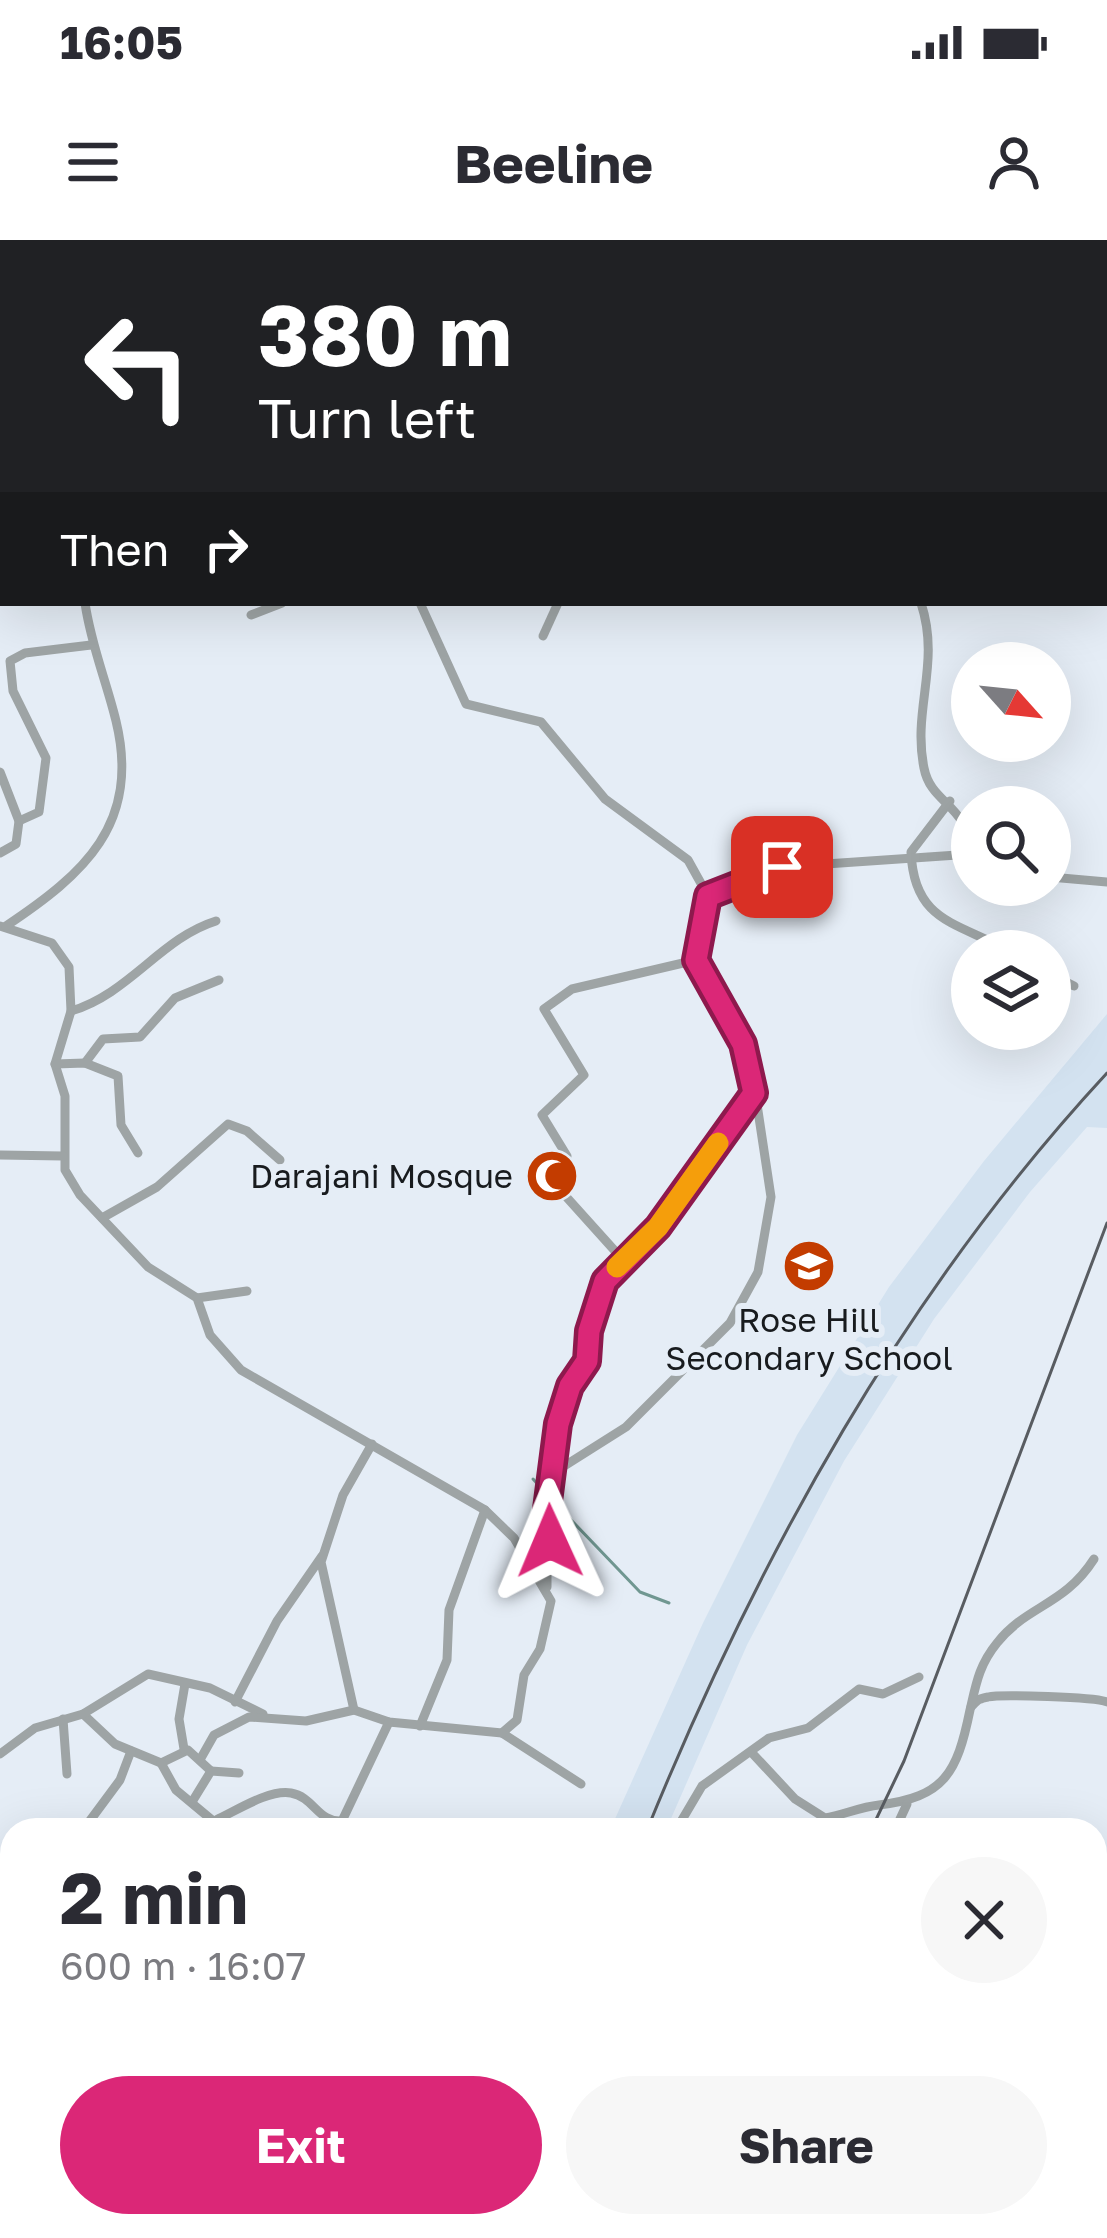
<!DOCTYPE html>
<html lang="en">
<head>
<meta charset="utf-8">
<style>
	:root { --surface:#fff; --page:#f7f7f7; --text:#2b2b33; --muted:#7c7c81; --accent:#db2777 }
	body { margin:0; font-family:"Golos Text",sans-serif; background:var(--page); color:var(--text); height:100vh; display:flex; flex-direction:column; font-size:45px; white-space:nowrap }
	* { box-sizing:border-box; margin:0 }
	p { font-size:39px; color:var(--muted) }
	.icon { flex:none; width:66px; height:66px; fill:none; stroke:currentColor; stroke-width:2; stroke-linecap:round; stroke-linejoin:round }
	.map { position:relative; flex:1; overflow:hidden }
	.sheet { position:absolute; left:0px; top:1578px; width:1107px; height:420px; display:flex; flex-direction:column; background:var(--surface); border-radius:36px 36px 0 0; box-shadow:0 12px 48px #0002 }
	.sheet>* { flex:none }
	.hud { position:absolute; left:0px; top:0px; width:1107px; height:366px; box-shadow:0 12px 48px #0002; background:#202124; color:#fff; overflow:hidden }
	.needle { width:78px; rotate:117deg }
	.buttons { position:absolute; left:951px; top:402px; display:grid; gap:24px }
	.buttons a { display:grid; place-items:center; width:120px; height:120px; border-radius:50%; background:var(--surface); box-shadow:0 12px 48px #0002; font-size:60px }
	.pin { position:absolute; display:grid; place-items:center; width:102px; height:102px; color:#fff; margin:-51px; border-radius:24px; box-shadow:0 6px 18px #0006 }
	.me { position:absolute; width:132px; margin:-66px; rotate:359deg; stroke-linejoin:round; filter:drop-shadow(0 0 9px #0008) }
	.turn { display:flex; align-items:center; gap:42px; height:252px; padding:0 60px; font-size:54px }
	.turn .icon { width:156px; height:156px; stroke-width:2.5 }
	.turn b { display:block; font-size:84px; line-height:102px }
	.then { display:flex; align-items:center; height:114px; padding:0 60px; background:#0003; gap:24px; font-size:45px }
	.round { display:grid; place-items:center; flex:none; width:126px; height:126px; border-radius:63px; background:var(--page) }
	.head { display:flex; align-items:center; justify-content:space-between; height:204px; padding:0 60px }
	h1 { font-size:72px; font-weight:700; line-height:90px }
	.action { display:flex; gap:24px; margin-top:auto; padding:24px 60px }
	.action a { flex:1; height:138px; border-radius:72px; background:var(--accent); color:#fff; font-size:48px; font-weight:700; line-height:138px; text-align:center }
	.action a+a { background:var(--page); color:var(--text) }
	.status { display:flex; justify-content:space-between; align-items:center; height:84px; padding:0 60px; background:var(--surface); direction:ltr }
	.status svg { height:33px; fill:currentColor }
	header { display:flex; justify-content:space-between; align-items:center; height:156px; padding:0 60px; background:var(--surface); font-size:54px; font-weight:700 }
	.map>svg:first-child { display:block }
	.built { fill:#d3e2f0 }
	.lines { fill:none; stroke-linecap:round; stroke-linejoin:round }
	.stream { stroke:#709791; stroke-width:3 }
	.minor { stroke:#9ea4a5; stroke-width:9 }
	.tertiary { stroke:#9ea4a5; stroke-width:10 }
	.primary { stroke:#5e686a; stroke-width:14 }
	.rail { stroke:#585c61; stroke-width:3 }
	.route-casing { stroke:#8e194d; stroke-width:30 }
	.route { stroke:#db2777; stroke-width:21 }
	.slow { stroke:#f59e0b; stroke-width:21 }
	.labels { text-anchor:middle; stroke-width:12; stroke-linejoin:round; paint-order:stroke }
	.poi-label { font-size:33px; fill:#181b1e; stroke:#e5edf6; text-anchor:end }
</style>
</head>
<body>
<div class="status"><b>16:05</b><svg viewBox="0 0 49 12"><path d="M0 12V9h3v3zM5 12V6h3v6zM10 12V3h3v9zM15 12V0h3v12zM26 1h20v11H26zM47 4h2v5h-2z"/></svg></div>
<header><svg class="icon" aria-label="menu" viewBox="0 0 24 24"><path d="M4 6h16M4 12h16M4 18h16"/></svg>Beeline<svg class="icon" aria-label="person" viewBox="0 0 24 24"><circle cx="12" cy="8" r="4"/><path d="M4 21q1-7 8-7t8 7"/></svg></header>
<div class="map">
<svg width="1107" height="1998" viewBox="0 0 1107 1998">
	<rect width="100%" height="100%" fill="#e5edf6"/>
	<polygon class="built" points="1107,774 1107,888 1087,887 1030,952 934,1079 844,1221 747,1405 666,1590 610,1590 703,1383 797,1195 889,1047 984,921"/>
	<g class="lines">
		<g class="stream">
			<polyline points="533,1239 545,1252"/>
			<polyline points="551,1259 640,1352 669,1363"/>
			<polyline points="0,1685 12,1693"/>
		</g>
		<g class="minor">
			<polyline points="532,0 537,3"/>
			<polyline points="741,0 747,3"/>
			<polyline points="176,3 177,0"/>
			<polyline points="349,3 350,0"/>
			<polyline points="689,3 690,0"/>
			<polyline points="718,3 722,0"/>
			<polyline points="0,229 3,224"/>
			<polyline points="420,363 466,464 541,482 605,559 688,620 708,656 696,720"/>
			<path d="M921,363C941,424 912,469 924,528C931,565 969,564 971,614"/>
			<polyline points="251,375 282,363"/>
			<polyline points="543,396 558,363"/>
			<polyline points="0,532 19,581 16,604 0,613"/>
			<path d="M950,561L911,612C914,683 958,682 1009,711"/>
			<polyline points="19,581 39,572 46,518 13,451 10,421 25,413 91,405"/>
			<polyline points="1050,637 1107,642"/>
			<polyline points="708,656 782,627 972,614"/>
			<polyline points="0,686 52,703 69,727 71,771 55,824 65,856 65,930 80,955 148,1027 197,1058 210,1095 241,1130 485,1270 514,1298 551,1361 540,1409 524,1435 517,1480 502,1493 581,1544"/>
			<path d="M6,686C84,634 141,584 116,481C106,440 91,405 85,363"/>
			<polyline points="1050,734 1074,746"/>
			<path d="M71,771C129,754 161,698 216,681"/>
			<polyline points="85,823 103,799 140,797 175,758 219,740"/>
			<polyline points="55,824 85,823 118,836 121,885 138,913"/>
			<polyline points="0,915 63,916"/>
			<polyline points="102,978 157,947 228,884 247,891 280,920"/>
			<polyline points="197,1058 247,1051"/>
			<polyline points="550,1235 626,1187 730,1083 758,1032 771,957 752,831 696,720 572,749 544,769 584,835 542,875 567,916 561,951 624,1021"/>
			<polyline points="547,1347 547,1269 555,1202 570,1146 587,1121 601,1050 665,978 754,852"/>
			<polyline points="235,1462 277,1381 322,1316"/>
			<path d="M971,1467C978,1460 978,1459 988,1457C1000,1454 1096,1457 1107,1462"/>
			<polyline points="354,1470 321,1322 343,1255 372,1204"/>
			<polyline points="83,1474 115,1504 161,1523 188,1510 211,1531"/>
			<polyline points="63,1479 67,1534"/>
			<polyline points="420,1486 447,1420 449,1370 485,1270"/>
			<polyline points="184,1509 179,1479 185,1444"/>
			<path d="M752,1513L795,1559L825,1578C843,1575 860,1567 879,1565C944,1557 957,1534 970,1470C976,1444 979,1425 997,1403C1027,1365 1064,1366 1094,1319"/>
			<polyline points="0,1514 35,1488 83,1474 148,1434 210,1448 263,1474"/>
			<polyline points="201,1518 214,1495 249,1477 306,1481 354,1470 389,1482 502,1493"/>
			<polyline points="161,1523 176,1550 224,1590"/>
			<polyline points="192,1562 211,1531 239,1533"/>
			<path d="M216,1580C236,1571 269,1549 291,1553C314,1557 318,1583 342,1581L389,1482"/>
			<polyline points="83,1590 120,1540 131,1511"/>
			<polyline points="676,1590 702,1546 769,1498 808,1488 859,1449 883,1454 919,1437"/>
			<polyline points="895,1590 907,1564"/>
			<polyline points="1095,1674 1106,1668"/>
			<polyline points="3,1681 12,1670"/>
			<polyline points="1095,1815 1107,1799"/>
			<polyline points="126,1986 126,1998"/>
			<polyline points="241,1986 246,1998"/>
			<polyline points="455,1998 460,1986"/>
		</g>
		<g class="tertiary">
			<polyline points="1095,1971 1107,1963"/>
			<polyline points="1052,1998 1074,1986"/>
		</g>
		<g class="primary">
			<polyline points="0,1699 12,1706"/>
			<polyline points="110,1986 110,1998"/>
		</g>
		<g class="rail">
			<path d="M647,1590C759,1315 905,1051 1107,833"/>
			<polyline points="871,1590 904,1521 1107,983"/>
			<polyline points="520,1998 523,1986"/>
			<polyline points="601,1998 606,1986"/>
		</g>
	</g>
	<g class="lines">
		<g class="route-casing">
			<polyline id="route" points="550,1301 547,1269 558,1184 570,1146 587,1121 589,1091 605,1041 658,987 754,853 743,804 696,720 708,656 782,627"/>
		</g>
		<use href="#route" class="route"/>
		<polyline class="slow" points="617,1027 658,987 718,903"/>
	</g>
	<defs>
		<g id="mosque-disc" transform="scale(2.7)"><circle r="9.5" fill="#c33c00" stroke="#e5edf6"/><path d="M3.5-4.9A6 6 0 1 0 3.5 4.9A5 5 0 1 1 3.5-4.9Z" fill="#fff"/></g>
		<g id="school-disc" transform="scale(2.7)"><circle r="9.5" fill="#c33c00" stroke="#e5edf6"/><path d="M0-5L7-2L0 1L-7-2ZM-4 1L0 2.5L4 1V4Q0 6-4 4Z" fill="#fff"/></g>
	</defs>
	<g fill-rule="evenodd">
		<use href="#mosque-disc" x="552" y="936"/>
		<use href="#school-disc" x="809" y="1026"/>
	</g>
	<g class="labels">
		<g class="poi-label">
			<text x="513" y="948">Darajani Mosque</text>
			<text x="809" y="1092" text-anchor="middle">Rose Hill<tspan x="809" dy="38">Secondary School</tspan></text>
		</g>
	</g>
</svg>
<div class="buttons">
<a><svg class="needle" viewBox="-14 -14 28 28"><path d="M0-13l5 13h-10z" fill="#e53935"/><path d="M0 13l5-13h-10z" fill="#7c7c81"/></svg></a>
<a><svg class="icon" aria-label="search" viewBox="0 0 24 24"><circle cx="10" cy="10" r="6"/><path d="M15 15l6 6"/></svg></a>
<a><svg class="icon" aria-label="layers" viewBox="0 0 24 24"><path d="M12 4l9 5-9 5-9-5zM3 14l9 5 9-5"/></svg></a>
</div>
<div class="pin" style="left:782px;top:627px;background:#d93025"><svg class="icon" aria-label="arrive" viewBox="0 0 24 24"><path d="M6 21V4h12l-3 4 3 4H6"/></svg></div>
<svg class="me" style="left:550px;top:1301px" viewBox="-20 -20 40 40"><path d="M0-17L14 15 0 8-14 15z" fill="#db2777" stroke="#fff" stroke-width="4"/></svg>
<div class="hud">
<div class="turn"><svg class="icon" aria-label="left" viewBox="0 0 24 24"><path d="M17 20v-9H6M10 6l-5 5 5 5"/></svg><div><b>380 m</b>Turn left</div></div>
<div class="then">Then<svg class="icon" aria-label="right" viewBox="0 0 24 24"><path d="M7 20v-9h11M14 6l5 5-5 5"/></svg></div>
</div>
<section class="sheet">
<div class="head"><div><h1>2 min</h1><p>600 m · 16:07</p></div><a class="round"><svg class="icon" aria-label="close" viewBox="0 0 24 24"><path d="M6 6l12 12M18 6L6 18"/></svg></a></div>
<div class="action"><a>Exit</a><a>Share</a></div>
</section>
</div>
</body>
</html>
